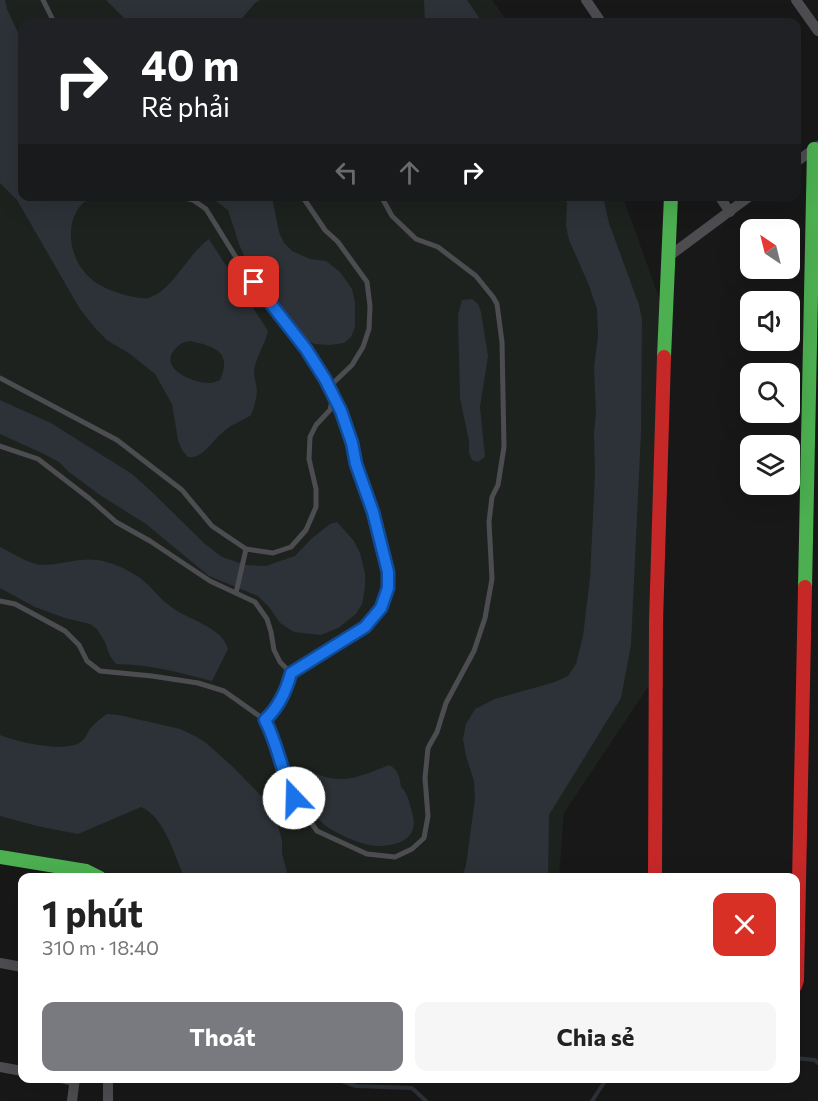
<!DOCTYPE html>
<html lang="vi">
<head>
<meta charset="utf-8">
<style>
	:root { --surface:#fff; --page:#f6f6f6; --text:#222; --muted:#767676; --accent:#787a7f }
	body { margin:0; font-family:Commissioner,sans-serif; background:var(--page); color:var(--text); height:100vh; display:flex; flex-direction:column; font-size:22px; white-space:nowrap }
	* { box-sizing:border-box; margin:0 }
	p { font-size:20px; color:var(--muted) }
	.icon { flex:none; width:33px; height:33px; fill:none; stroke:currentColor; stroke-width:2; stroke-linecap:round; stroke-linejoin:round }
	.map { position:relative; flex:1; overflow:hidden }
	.sheet { position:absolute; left:18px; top:873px; width:782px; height:210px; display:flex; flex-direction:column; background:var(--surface); border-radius:12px; box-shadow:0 6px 24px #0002 }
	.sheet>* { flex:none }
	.top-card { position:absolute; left:18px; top:18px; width:783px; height:183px; border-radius:12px; box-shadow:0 6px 24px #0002; background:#202124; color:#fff; overflow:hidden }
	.needle { width:39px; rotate:325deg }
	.buttons { position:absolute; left:740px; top:219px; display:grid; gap:12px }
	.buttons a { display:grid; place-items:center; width:60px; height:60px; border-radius:12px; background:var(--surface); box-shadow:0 6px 24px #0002; font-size:30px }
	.pin { position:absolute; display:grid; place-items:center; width:51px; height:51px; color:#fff; margin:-26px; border-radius:12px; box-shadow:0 3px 9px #0006 }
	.me { position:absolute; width:66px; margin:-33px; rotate:339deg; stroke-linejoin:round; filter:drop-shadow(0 0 4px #0008) }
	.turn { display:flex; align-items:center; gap:21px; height:126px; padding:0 24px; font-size:27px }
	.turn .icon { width:78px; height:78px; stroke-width:2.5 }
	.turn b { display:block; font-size:42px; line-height:51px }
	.lanes { display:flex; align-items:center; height:57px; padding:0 24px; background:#0003; justify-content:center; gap:30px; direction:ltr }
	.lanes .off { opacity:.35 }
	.round { display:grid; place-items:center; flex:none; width:63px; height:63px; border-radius:12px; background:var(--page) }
	.overview { display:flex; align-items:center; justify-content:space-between; height:102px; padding:0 24px }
	h1 { font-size:36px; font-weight:700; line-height:45px }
	.button { display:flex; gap:12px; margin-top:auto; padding:12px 24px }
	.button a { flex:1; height:69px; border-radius:12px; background:var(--accent); color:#fff; font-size:24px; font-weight:700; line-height:69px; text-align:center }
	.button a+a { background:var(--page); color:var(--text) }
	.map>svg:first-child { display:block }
	.green { fill:#1d221e }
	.water { fill:#2d3238; fill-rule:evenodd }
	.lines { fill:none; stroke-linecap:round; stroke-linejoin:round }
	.stream { stroke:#2d3238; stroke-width:4 }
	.lane { stroke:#4d4d51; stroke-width:5 }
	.street { stroke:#4d4d51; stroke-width:10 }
	.fast { stroke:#4caf50; stroke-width:14 }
	.jam { stroke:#c62828; stroke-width:14 }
	.route-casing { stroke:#114b97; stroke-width:15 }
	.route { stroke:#1a73e8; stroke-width:10 }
</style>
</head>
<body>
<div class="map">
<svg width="818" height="1101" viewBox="0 0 818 1101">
	<rect width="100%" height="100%" fill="#181818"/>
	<polygon class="green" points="0,0 492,0 508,22 22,22 22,196 623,197 661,303 652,681 564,813 559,877 106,878 0,852"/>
	<g class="water">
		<path d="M0,0H5L7,9L22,41V196L92,197C88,199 84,202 81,205C64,225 70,259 88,276C97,286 116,293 129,296C137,297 144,300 151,297C172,290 189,253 209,239L268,331C265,345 255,358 254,372C254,379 257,385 257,392C256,400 254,407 251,415C242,421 230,425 222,433C211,442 203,459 188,457L182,450L178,440L172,404L155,374L130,354L107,340L95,328L80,309L17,200L0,183ZM190,341C213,346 233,351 220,380C217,381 213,383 210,383C193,384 155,367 177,347C181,343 184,342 190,341Z"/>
		<polygon points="106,0 260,0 255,3 239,22 128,22"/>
		<polygon points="424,0 467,0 482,22 425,22"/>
		<polygon points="210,197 272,197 279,232 284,243 292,251 310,259 326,261 340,272 352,289 355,302 355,327 351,337 344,343 330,345 315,344 303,339 291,318 260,283 246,260 239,244 228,210"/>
		<polygon points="564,197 603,197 609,223 639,305 642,319 641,432 631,645 621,698 549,815 548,877 462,877 466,865 475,799 474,781 466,756 463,739 466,724 475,709 495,699 555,682 568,676 576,664 583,636 590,578 595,474 594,433 596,412 594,368 598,336 597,309 588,283 569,240 566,226 567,203"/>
		<polygon points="472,299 478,304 481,312 488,356 480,407 485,457 478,462 472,460 469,453 469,441 460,398 458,315 462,300"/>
		<polygon points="0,400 51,423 132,474 153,493 205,544 222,557 246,565 266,566 283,560 295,556 311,539 330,524 337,522 354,541 360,553 365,573 365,588 362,604 356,614 338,628 321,635 294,632 280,623 269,607 258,596 209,576 146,524 100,495 69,472 59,462 42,453 0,434"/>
		<path d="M0,547C13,553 28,564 42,565C64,565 85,555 106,562C118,565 130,571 140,578C151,586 159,598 170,606C187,620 222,626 228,649L212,681C181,673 149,664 116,664L110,656L105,642L97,629L90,624L65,618L35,607L0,588Z"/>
		<path d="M107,714L119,715L180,729L193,735L205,742L232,766L269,804L276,819L282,840V853L288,877H184C175,856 164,816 141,807L78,834L37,826L0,816V735C17,742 67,754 82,741C86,738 87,733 90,729C95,723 101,718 107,714Z"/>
		<path d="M389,765C398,769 400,778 401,787C408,793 409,803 412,812C420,838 400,846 377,846C365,846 345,837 334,831C323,826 314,814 308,805C301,794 297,788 300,775L309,770C340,787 359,777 389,765Z"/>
	</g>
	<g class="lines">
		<g class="stream">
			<polyline points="795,1058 815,1060 818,1063"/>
			<polyline points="333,1078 356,1086 412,1088 426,1101"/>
			<polyline points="592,1101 607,1078"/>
		</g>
		<g class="lane">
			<polyline points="43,0 54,22"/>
			<polyline points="302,196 325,230 338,242 367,282 370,306 369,329 363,347 352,365 329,387"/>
			<polyline points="0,378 117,440 182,490 212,526 246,549 273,553 291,547 306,530 316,507 316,489 309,459 310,437 316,425 330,410 333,395 325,379 306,349 242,267 206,209 193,200 177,196"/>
			<polyline points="0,446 38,459 90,499 116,522 150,541 210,581 255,602 267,619 271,632 274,650 280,662 291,673 365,627 381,608 389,588 388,572 373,512 356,464 352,443 341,411 333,395"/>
			<polyline points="236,593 246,549"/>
			<path d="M0,601L15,604L65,631L79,645L87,661L100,671L152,676L198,683L224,691L265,720C279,707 286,692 291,673"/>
			<polyline points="265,720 270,730 278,750 282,767 294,798 317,831 367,854 395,857 412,849 424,838 428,816 425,778 428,748 437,732 446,703 474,651 485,618 492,579 489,522 492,497 498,485 504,447 502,342 497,304 493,297 476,276 438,247 416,239 392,216 381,196"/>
		</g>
		<g class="street">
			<polyline points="586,0 601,22"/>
			<polyline points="796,0 818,31"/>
			<polyline points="796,162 818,146"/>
			<polyline points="719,196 730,212"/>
			<polyline points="668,257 750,196"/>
			<polyline points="0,963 22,967"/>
			<polyline points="0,1067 22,1071"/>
			<polyline points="61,1078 75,1081"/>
			<polyline points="108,1078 108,1101"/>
			<polyline points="72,1101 75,1078"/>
		</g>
		<g class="fast">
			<polyline points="664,357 671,196"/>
			<polyline points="805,587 814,149"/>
			<polyline points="0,857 86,871 100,878"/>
		</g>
		<g class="jam">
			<polyline points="655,878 656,622 664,357"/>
			<polyline points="795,986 797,980 805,587"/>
		</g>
	</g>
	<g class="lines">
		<g class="route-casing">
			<path id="route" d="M254,282L306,349L325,379L341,411L352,443L356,464L373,512L388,572V588L381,608L365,627L291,673C286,692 279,707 265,720C273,735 277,750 282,766C285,777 290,787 294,798"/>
		</g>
		<use href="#route" class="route"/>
	</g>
</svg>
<div class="buttons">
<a><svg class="needle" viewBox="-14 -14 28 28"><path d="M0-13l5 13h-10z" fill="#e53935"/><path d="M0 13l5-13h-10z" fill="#767676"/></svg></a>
<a><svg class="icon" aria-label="sound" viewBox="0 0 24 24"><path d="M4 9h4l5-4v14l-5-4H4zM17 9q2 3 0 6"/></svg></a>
<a><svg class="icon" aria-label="search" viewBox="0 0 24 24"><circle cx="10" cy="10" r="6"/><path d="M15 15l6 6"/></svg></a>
<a><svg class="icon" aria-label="layers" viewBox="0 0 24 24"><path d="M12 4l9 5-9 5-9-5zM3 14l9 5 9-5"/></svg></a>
</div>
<div class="pin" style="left:254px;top:282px;background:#d93025"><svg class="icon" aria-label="arrive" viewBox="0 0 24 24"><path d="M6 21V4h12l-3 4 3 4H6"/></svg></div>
<svg class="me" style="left:294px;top:798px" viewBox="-20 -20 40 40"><circle r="19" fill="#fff"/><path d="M0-13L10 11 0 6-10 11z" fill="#1a73e8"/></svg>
<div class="top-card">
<div class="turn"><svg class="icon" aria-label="right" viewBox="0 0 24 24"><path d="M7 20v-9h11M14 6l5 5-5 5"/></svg><div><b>40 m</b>Rẽ phải</div></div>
<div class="lanes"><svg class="icon off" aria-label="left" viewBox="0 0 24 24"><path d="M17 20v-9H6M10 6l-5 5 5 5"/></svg><svg class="icon off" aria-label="ahead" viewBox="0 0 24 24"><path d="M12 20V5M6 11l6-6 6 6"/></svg><svg class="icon" aria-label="right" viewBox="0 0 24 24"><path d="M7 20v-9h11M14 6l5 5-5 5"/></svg></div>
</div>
<section class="sheet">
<div class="overview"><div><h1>1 phút</h1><p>310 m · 18:40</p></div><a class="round" style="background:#d93025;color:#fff"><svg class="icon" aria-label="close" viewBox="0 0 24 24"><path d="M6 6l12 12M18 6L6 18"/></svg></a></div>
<div class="button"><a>Thoát</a><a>Chia sẻ</a></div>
</section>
</div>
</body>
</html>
